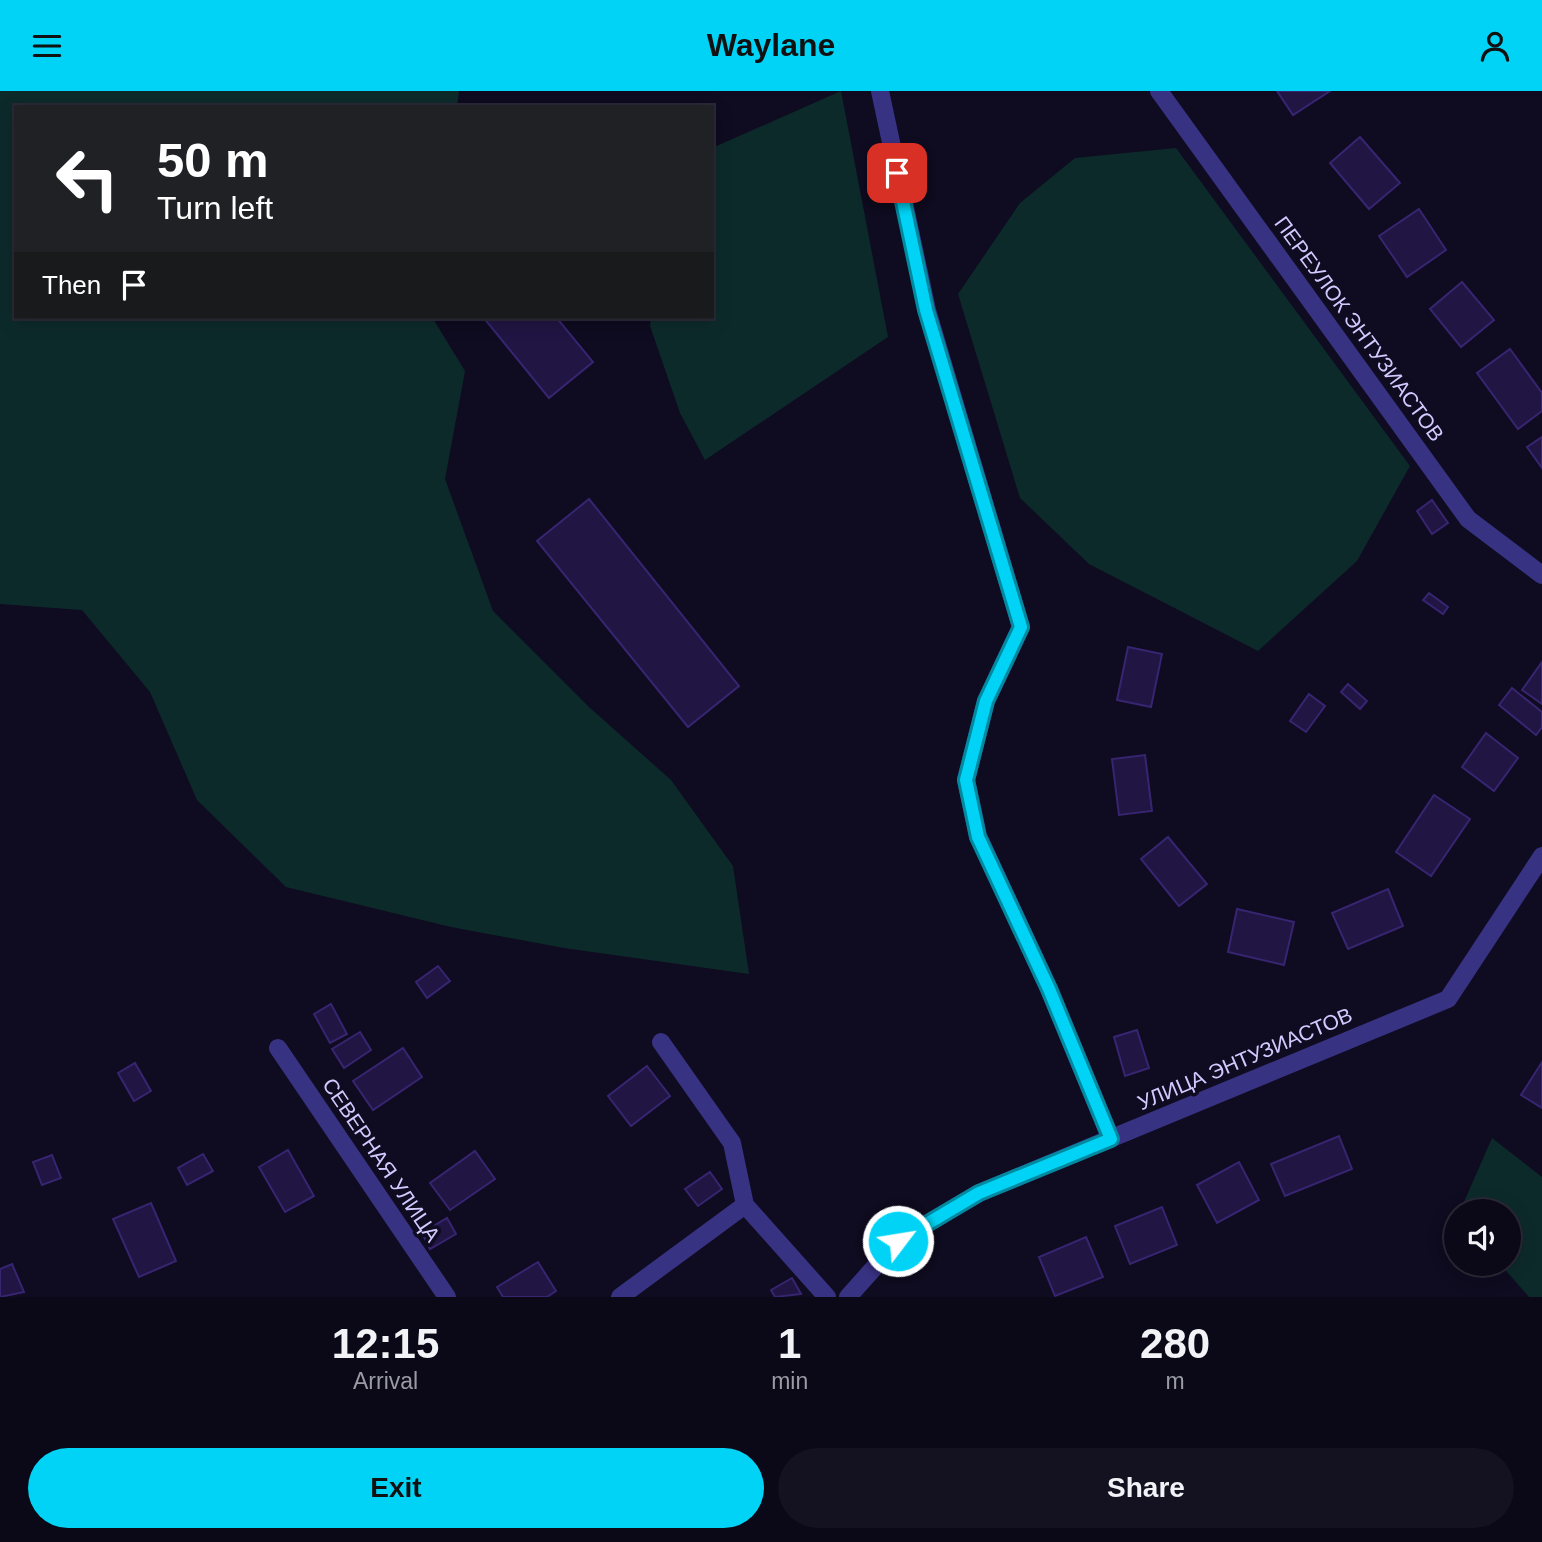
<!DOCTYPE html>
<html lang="en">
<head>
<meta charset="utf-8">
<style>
	:root { --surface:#0b0818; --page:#141121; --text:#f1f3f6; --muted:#9a9aa2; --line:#2b2937; --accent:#00d3f5 }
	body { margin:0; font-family:Arial,sans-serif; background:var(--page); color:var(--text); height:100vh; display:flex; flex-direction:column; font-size:26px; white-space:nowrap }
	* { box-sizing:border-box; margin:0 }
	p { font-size:23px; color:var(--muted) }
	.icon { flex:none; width:38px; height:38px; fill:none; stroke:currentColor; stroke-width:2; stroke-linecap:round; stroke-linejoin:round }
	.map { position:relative; height:1206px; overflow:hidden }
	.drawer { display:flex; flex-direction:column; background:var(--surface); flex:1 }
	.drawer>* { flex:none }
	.guide { position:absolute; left:14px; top:14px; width:700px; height:214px; border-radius:0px; box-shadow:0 4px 18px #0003,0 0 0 2px var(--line); background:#202124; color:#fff; overflow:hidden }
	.tools { position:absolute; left:1444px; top:1108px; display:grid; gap:14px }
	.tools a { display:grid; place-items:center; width:77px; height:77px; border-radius:50%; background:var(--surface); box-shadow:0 4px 18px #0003,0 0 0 2px var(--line); font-size:35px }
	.pin { position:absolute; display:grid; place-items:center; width:60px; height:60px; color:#fff; margin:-30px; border-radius:14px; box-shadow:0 4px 10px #0006 }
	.me { position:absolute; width:77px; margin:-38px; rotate:59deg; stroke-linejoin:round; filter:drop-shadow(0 0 5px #0008) }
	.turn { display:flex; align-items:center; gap:24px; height:147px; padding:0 28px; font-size:32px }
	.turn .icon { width:91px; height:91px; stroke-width:2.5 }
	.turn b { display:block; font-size:49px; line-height:60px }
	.then { display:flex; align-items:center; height:66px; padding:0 28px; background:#0003; gap:14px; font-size:26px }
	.eta { display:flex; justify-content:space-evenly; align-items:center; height:119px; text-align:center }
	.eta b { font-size:42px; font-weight:700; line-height:49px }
	.primary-button { display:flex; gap:14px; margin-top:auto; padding:14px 28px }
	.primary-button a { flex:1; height:80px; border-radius:42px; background:var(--accent); color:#111; font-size:28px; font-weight:700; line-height:80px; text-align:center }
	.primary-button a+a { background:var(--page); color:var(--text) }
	header { display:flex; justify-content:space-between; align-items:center; height:91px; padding:0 28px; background:var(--accent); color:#111; font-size:32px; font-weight:700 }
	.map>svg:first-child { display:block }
	.green { fill:#0d2a2b }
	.building { fill:#201543; stroke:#372571; stroke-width:2 }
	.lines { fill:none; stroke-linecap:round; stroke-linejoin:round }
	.minor { stroke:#383283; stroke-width:18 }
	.route-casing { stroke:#00899f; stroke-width:18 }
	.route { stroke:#00d3f5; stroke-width:12 }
	.labels { text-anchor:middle; stroke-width:7; stroke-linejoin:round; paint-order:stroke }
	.street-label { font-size:21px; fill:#d2caff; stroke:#0f0b20 }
</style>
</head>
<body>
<header><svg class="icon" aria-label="menu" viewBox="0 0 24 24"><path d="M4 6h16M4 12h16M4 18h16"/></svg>Waylane<svg class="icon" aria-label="person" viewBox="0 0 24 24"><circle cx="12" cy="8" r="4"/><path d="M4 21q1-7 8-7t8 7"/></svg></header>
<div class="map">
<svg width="1542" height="1206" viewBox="0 0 1542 1206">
	<rect width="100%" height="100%" fill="#0f0b20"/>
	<g class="green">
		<polygon points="0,0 459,0 457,16 16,16 16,226 432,226 465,280 445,388 493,520 589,616 671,689 733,775 749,883 564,857 451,836 286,796 197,709 150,601 82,519 0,513"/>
		<polygon points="841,0 888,246 705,369 680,322 650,235 651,226 712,226 712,57"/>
		<polygon points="1176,57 1410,375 1357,470 1258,560 1089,473 1020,407 958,203 1020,112 1075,67"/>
		<polygon points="1492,1047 1542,1086 1542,1206 1529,1206 1500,1173 1508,1172 1508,1120 1460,1120"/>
	</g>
	<g class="building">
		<polygon points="1277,0 1330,0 1293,24"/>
		<polygon points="1360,46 1400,92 1369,118 1330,72"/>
		<polygon points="1419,118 1446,159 1407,186 1379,145"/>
		<polygon points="1462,191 1494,229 1461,256 1430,218"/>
		<polygon points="483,226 556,226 593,271 549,307"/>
		<polygon points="1510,258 1542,302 1542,320 1518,338 1477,282"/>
		<polygon points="1542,346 1542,377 1527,356"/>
		<polygon points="589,408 739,595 688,636 537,450"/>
		<polygon points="1432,409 1448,432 1432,443 1417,420"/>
		<polygon points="1429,502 1448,516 1443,523 1423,509"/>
		<polygon points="1128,556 1162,563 1151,616 1117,609"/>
		<polygon points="1542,571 1542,613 1522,599"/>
		<polygon points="1348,593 1367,610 1360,618 1341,601"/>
		<polygon points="1512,597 1542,621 1542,636 1536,644 1499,614"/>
		<polygon points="1309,603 1325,615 1306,641 1290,630"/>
		<polygon points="1486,642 1518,667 1494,700 1462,676"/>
		<polygon points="1145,664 1152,720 1119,724 1112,668"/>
		<polygon points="1434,704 1470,728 1431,785 1396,761"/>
		<polygon points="1168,746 1207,793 1179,815 1141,768"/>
		<polygon points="1388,798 1403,835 1348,858 1332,822"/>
		<polygon points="1237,818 1294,831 1284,874 1228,861"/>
		<polygon points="438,875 450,890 427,907 416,891"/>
		<polygon points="331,913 347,943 330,952 314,923"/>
		<polygon points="1137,939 1149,977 1125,985 1114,946"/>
		<polygon points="360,941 371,959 344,977 332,958"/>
		<polygon points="403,957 422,986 373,1019 353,990"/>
		<polygon points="1542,971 1542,1017 1521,1004"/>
		<polygon points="135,972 151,1000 134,1010 118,982"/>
		<polygon points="647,975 670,1005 631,1035 608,1005"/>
		<polygon points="1339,1045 1352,1078 1285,1105 1271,1073"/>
		<polygon points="288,1059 314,1105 285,1121 259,1076"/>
		<polygon points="475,1060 495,1088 450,1119 430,1092"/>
		<polygon points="203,1063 213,1080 187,1094 178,1077"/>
		<polygon points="52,1064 61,1087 42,1094 33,1071"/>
		<polygon points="1239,1071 1259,1109 1217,1132 1197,1094"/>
		<polygon points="710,1081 722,1098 698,1115 685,1098"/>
		<polygon points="151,1112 176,1170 139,1186 113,1128"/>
		<polygon points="1162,1116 1177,1154 1130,1173 1115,1135"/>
		<polygon points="447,1127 456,1143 430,1158 422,1142"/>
		<polygon points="1086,1146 1103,1186 1055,1205 1039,1166"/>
		<polygon points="538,1171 556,1200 547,1206 503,1206 497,1196"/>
		<polygon points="12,1173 24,1201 0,1206 0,1178"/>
		<polygon points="792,1187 801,1203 775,1206 771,1199"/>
	</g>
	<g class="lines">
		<g class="minor">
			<polyline points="880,0 927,219 1021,536 986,610 966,689 978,745 1049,898 1111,1048"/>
			<polyline points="1159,0 1468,428 1542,484"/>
			<polyline points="661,951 732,1052 745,1114 827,1206"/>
			<polyline points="278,957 447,1206"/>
			<polyline points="620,1206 745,1114"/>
			<polyline points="848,1206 898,1150 979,1102 1448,908 1542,765"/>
		</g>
	</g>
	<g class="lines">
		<g class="route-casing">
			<polyline id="route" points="897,82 926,219 1021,536 986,610 966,689 978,746 1049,898 1111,1048 979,1102 898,1150"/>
		</g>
		<use href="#route" class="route"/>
	</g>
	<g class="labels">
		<g class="street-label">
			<text transform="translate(1359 238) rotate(54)" y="7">ПЕРЕУЛОК ЭНТУЗИАСТОВ</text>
			<text transform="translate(1245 968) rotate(-23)" y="7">УЛИЦА ЭНТУЗИАСТОВ</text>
			<text transform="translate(381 1069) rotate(56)" y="7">СЕВЕРНАЯ УЛИЦА</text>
		</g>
	</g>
</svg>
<div class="tools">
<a><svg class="icon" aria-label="sound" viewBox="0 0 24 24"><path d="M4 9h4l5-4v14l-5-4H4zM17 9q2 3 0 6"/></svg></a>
</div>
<div class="pin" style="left:897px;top:82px;background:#d93025"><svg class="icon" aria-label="arrive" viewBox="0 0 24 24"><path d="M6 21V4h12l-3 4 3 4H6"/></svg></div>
<svg class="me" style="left:898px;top:1150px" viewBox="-20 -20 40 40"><circle r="17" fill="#00d3f5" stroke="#fff" stroke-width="3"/><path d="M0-11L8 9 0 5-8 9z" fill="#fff"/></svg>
<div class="guide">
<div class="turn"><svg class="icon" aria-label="left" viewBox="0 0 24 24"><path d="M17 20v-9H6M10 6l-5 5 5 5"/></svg><div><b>50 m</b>Turn left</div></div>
<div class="then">Then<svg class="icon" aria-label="arrive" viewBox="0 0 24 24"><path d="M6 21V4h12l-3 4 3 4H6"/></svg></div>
</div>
</div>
<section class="drawer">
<div class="eta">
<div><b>12:15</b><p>Arrival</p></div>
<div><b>1</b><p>min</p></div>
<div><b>280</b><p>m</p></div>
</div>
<div class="primary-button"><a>Exit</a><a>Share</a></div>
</section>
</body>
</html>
